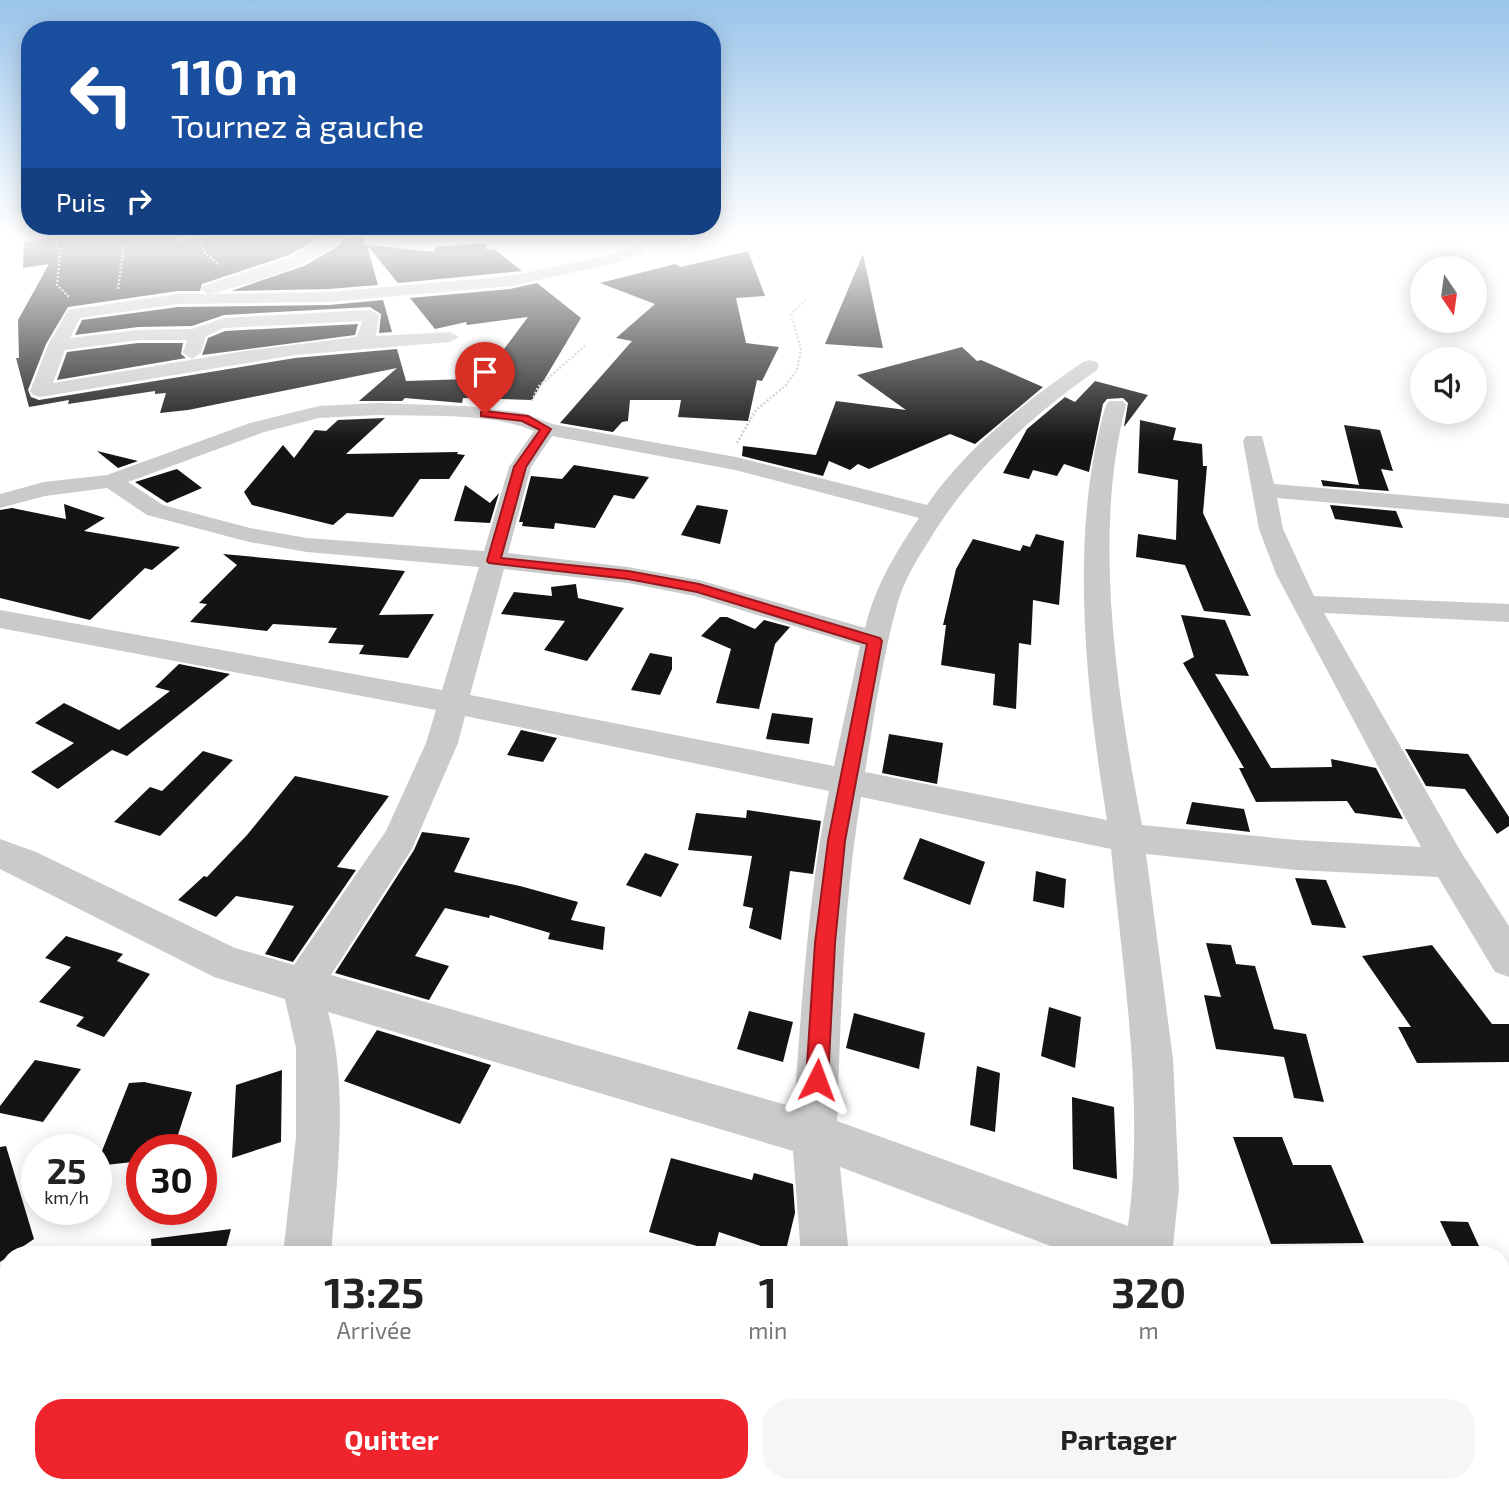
<!DOCTYPE html>
<html lang="fr">
<head>
<meta charset="utf-8">
<style>
	:root { --surface:#fff; --page:#f6f6f6; --text:#222; --muted:#767676; --accent:#f0242c }
	body { margin:0; font-family:"Exo 2",sans-serif; background:var(--page); color:var(--text); height:100vh; display:flex; flex-direction:column; font-size:26px; white-space:nowrap }
	* { box-sizing:border-box; margin:0 }
	p { font-size:23px; color:var(--muted) }
	.icon { flex:none; width:38px; height:38px; fill:none; stroke:currentColor; stroke-width:2; stroke-linecap:round; stroke-linejoin:round }
	.map { position:relative; flex:1; overflow:hidden }
	.drawer { position:absolute; left:0px; top:1246px; width:1510px; height:247px; display:flex; flex-direction:column; background:var(--surface); border-radius:28px 28px 0 0; box-shadow:0 4px 18px #0003 }
	.drawer>* { flex:none }
	.hud { position:absolute; left:21px; top:21px; width:700px; height:214px; border-radius:28px; box-shadow:0 4px 18px #0003; background:#1a4fa0; color:#fff; overflow:hidden }
	.needle { width:46px; rotate:167deg }
	.buttons { position:absolute; left:1410px; top:256px; display:grid; gap:14px }
	.buttons a { display:grid; place-items:center; width:77px; height:77px; border-radius:50%; background:var(--surface); box-shadow:0 4px 18px #0003; font-size:35px }
	.speed { position:absolute; left:21px; top:1134px; display:flex; gap:14px; font-size:35px; font-weight:700; text-align:center }
	.speed>* { display:grid; place-content:center; width:91px; height:91px; border-radius:50%; background:var(--surface); box-shadow:0 4px 18px #0003; line-height:1 }
	.speed small { font-size:18px; font-weight:400 }
	.speed .limit { border:10px solid #d22; background:#fff; color:#111 }
	.pin { position:absolute; display:grid; place-items:center; width:60px; height:60px; color:#fff; margin:-72px -30px; border-radius:50% 50% 50% 0; rotate:-45deg; box-shadow:0 0 7px #0007 }
	.pin .icon { rotate:45deg }
	.me { position:absolute; width:77px; margin:-38px; rotate:3deg; stroke-linejoin:round; filter:drop-shadow(0 0 5px #0008) }
	.turn { display:flex; align-items:center; gap:24px; height:147px; padding:0 35px; font-size:32px }
	.turn .icon { width:91px; height:91px; stroke-width:2.5 }
	.turn b { display:block; font-size:49px; line-height:60px }
	.then { display:flex; align-items:center; height:66px; padding:0 35px; background:#0003; gap:14px; font-size:26px }
	.eta { display:flex; justify-content:space-evenly; align-items:center; height:119px; text-align:center }
	.eta b { font-size:42px; font-weight:700; line-height:49px }
	.action { display:flex; gap:14px; margin-top:auto; padding:14px 35px }
	.action a { flex:1; height:80px; border-radius:28px; background:var(--accent); color:#fff; font-size:28px; font-weight:700; line-height:80px; text-align:center }
	.action a+a { background:var(--page); color:var(--text) }
	.map>svg:first-child { display:block }
	.building { fill:#141414 }
	.lines { fill:none; stroke-linecap:round; stroke-linejoin:round }
	.path { stroke:#cacaca; stroke-width:2.5; stroke-dasharray:2 2; stroke-linecap:butt }
	.street { fill:#cacaca; fill-rule:evenodd }
	.route { fill:#f0242c; stroke:#9c171d; stroke-width:2 }
</style>
</head>
<body>
<div class="map">
<svg width="1509" height="1492" viewBox="0 0 1509 1492">
	<rect width="100%" height="100%" fill="#fff"/>
	<g class="building">
		<polygon points="79,233 175,233 177,242 230,233 328,233 289,255 202,284 200,291 178,291 68,307 46,344 28,390 31,397 39,400 295,358 397,349 406,381 468,379 474,373 486,373 528,317 467,325 466,322 435,329 410,298 510,289 537,283 581,318 532,400 463,398 462,403 405,398 402,401 359,401 397,368 188,410 160,413 166,393 155,394 155,391 68,404 69,400 29,407 16,358 19,358 18,320 49,264 23,268 24,242"/>
		<polygon points="350,233 363,233 364,244 367,245 378,285 329,289 231,291 304,266 337,247"/>
		<polygon points="486,243 487,250 494,249 522,271 398,283 367,245 434,252 435,247"/>
		<polygon points="748,251 765,296 736,298 746,343 779,347 762,381 757,380 748,421 678,417 681,400 630,400 628,421 622,422 613,432 560,423 632,341 616,338 655,304 600,283 675,264 681,267"/>
		<polygon points="863,254 883,348 825,344"/>
		<polygon points="383,300 392,332 379,333 381,314 370,307 224,315 192,326 138,327 75,335 82,320 178,307 329,305"/>
		<polygon points="358,324 355,335 202,355 208,338 225,331"/>
		<polygon points="138,343 183,343 181,354 186,358 57,380 67,352"/>
		<polygon points="962,347 977,361 981,360 1043,387 975,444 950,434 869,469 858,464 850,470 829,461 823,476 742,456 743,446 816,455 836,401 906,410 857,375"/>
		<polygon points="1095,381 1148,395 1124,427 1128,403 1123,398 1107,399 1103,404 1089,472 1064,464 1057,476 1033,470 1029,479 1003,473 1027,429 1065,397 1075,402"/>
		<polygon points="385,418 346,454 458,452 457,454 465,455 449,479 420,479 393,517 347,513 333,525 252,505 244,492 283,445 294,458 315,430 326,431 338,420"/>
		<polygon points="1140,420 1176,428 1173,440 1202,444 1203,466 1207,466 1203,513 1251,616 1204,611 1185,565 1136,557 1138,534 1176,540 1178,480 1138,473"/>
		<polygon points="1344,425 1380,430 1393,471 1381,469 1389,491 1323,486 1321,480 1359,485"/>
		<polygon points="97,451 138,461 118,468"/>
		<polygon points="574,465 649,477 634,499 614,495 595,528 555,523 554,529 522,526 523,522 519,522 531,476 562,479"/>
		<polygon points="177,469 202,488 167,503 135,482"/>
		<polygon points="465,485 490,503 499,493 490,523 454,521"/>
		<polygon points="64,504 105,518 84,531 180,547 152,570 145,568 90,620 0,598 0,510 12,508 66,519"/>
		<polygon points="697,505 728,510 720,544 681,535"/>
		<polygon points="1330,505 1396,511 1403,528 1335,519"/>
		<polygon points="1036,534 1064,541 1059,605 1033,600 1031,645 1019,643 1016,709 993,705 995,674 941,665 946,625 943,625 956,569 973,539 1020,551 1023,545 1030,547"/>
		<polygon points="223,554 405,571 379,615 434,614 408,658 359,654 364,645 328,643 337,628 273,624 267,631 190,622 207,604 199,603 237,565"/>
		<polygon points="576,584 578,598 624,608 587,661 544,650 565,621 501,614 514,592 552,596 551,587"/>
		<polygon points="1181,615 1225,620 1249,676 1215,674 1271,768 1332,767 1331,759 1376,768 1403,819 1355,813 1347,801 1256,802 1239,768 1244,768 1183,663 1194,657"/>
		<polygon points="720,617 727,617 755,629 764,620 790,627 775,644 759,709 716,703 731,649 701,636"/>
		<polygon points="650,653 672,657 672,669 660,695 631,690"/>
		<polygon points="179,664 230,674 127,756 112,750 58,789 31,772 74,743 35,723 64,703 119,730 170,691 155,687"/>
		<polygon points="772,713 813,718 809,744 766,739"/>
		<polygon points="521,730 557,738 543,762 507,755"/>
		<polygon points="889,734 943,743 937,784 882,773"/>
		<polygon points="1405,749 1468,754 1509,817 1509,826 1497,834 1465,789 1426,786"/>
		<polygon points="203,751 233,760 160,836 114,822 150,787 162,791"/>
		<polygon points="295,776 389,796 337,867 356,870 293,962 265,954 294,906 236,896 216,917 178,900 204,876 207,877 247,835"/>
		<polygon points="1192,802 1244,809 1250,832 1186,824"/>
		<polygon points="747,810 821,821 813,874 790,871 781,940 749,928 753,908 743,906 752,856 688,850 696,813 746,818"/>
		<polygon points="422,832 470,838 454,872 520,886 578,902 571,920 605,927 603,950 548,939 550,933 490,915 489,918 445,908 415,956 449,966 429,1000 335,973 414,850"/>
		<polygon points="920,838 985,862 970,905 903,879"/>
		<polygon points="645,853 679,864 661,897 626,885"/>
		<polygon points="1036,871 1066,879 1064,908 1033,901"/>
		<polygon points="1295,878 1326,880 1346,928 1312,925"/>
		<polygon points="66,936 123,954 117,961 150,974 104,1037 76,1026 84,1017 39,1002 71,967 45,958"/>
		<polygon points="1206,943 1231,945 1236,964 1255,966 1274,1029 1306,1034 1324,1102 1294,1098 1284,1057 1216,1049 1204,995 1221,997"/>
		<polygon points="1432,945 1492,1024 1509,1024 1509,1062 1417,1063 1398,1027 1411,1027 1362,956"/>
		<polygon points="1049,1007 1081,1017 1075,1068 1041,1056"/>
		<polygon points="749,1011 793,1022 783,1062 737,1049"/>
		<polygon points="854,1013 925,1033 919,1069 846,1048"/>
		<polygon points="377,1030 491,1065 460,1124 344,1081"/>
		<polygon points="35,1060 81,1069 43,1122 0,1113 0,1106"/>
		<polygon points="977,1066 1000,1073 995,1132 970,1125"/>
		<polygon points="282,1070 281,1142 232,1158 236,1085"/>
		<polygon points="144,1082 192,1092 173,1150 142,1150 142,1161 96,1166 129,1083"/>
		<polygon points="1072,1097 1114,1107 1117,1179 1073,1169"/>
		<polygon points="1233,1137 1282,1137 1293,1165 1331,1165 1364,1243 1271,1244"/>
		<polygon points="6,1146 34,1239 0,1262 0,1147"/>
		<polygon points="671,1158 752,1180 754,1173 793,1184 795,1213 785,1254 719,1232 714,1251 649,1232"/>
		<polygon points="1440,1221 1468,1222 1483,1255 1456,1255"/>
		<polygon points="231,1229 224,1255 152,1255 151,1239"/>
	</g>
	<g class="lines">
		<g class="path">
			<polyline points="56,233 55,240 60,252 57,285 69,297"/>
			<polyline points="197,233 205,253 219,265"/>
			<polyline points="118,289 124,246 142,233"/>
			<polyline points="532,401 538,387 586,345"/>
			<polyline points="737,443 756,410 785,386 797,370 801,349 791,314 806,300"/>
		</g>
		<g class="street">
			<path d="M333,233L348,234C321,265 250,283 210,294L329,292L510,276L607,256L637,246L645,251L616,263L510,286L329,302L178,304L80,318L70,338L138,330L192,329L224,318L370,310L379,315L376,336L450,332L459,337L450,342L295,355L40,397L33,395L30,391L48,345L68,310L178,294H208L201,289L203,286L290,257ZM362,321L357,337L244,351L53,383L65,350L138,340H187L183,353L192,359L201,353L206,336L224,328Z"/>
			<path d="M1090,360L1097,362L1099,366L1097,370C1031,416 972,470 930,539C917,559 903,582 897,605C882,660 874,717 865,772L1107,820C1086,690 1068,532 1106,405L1109,401H1123L1126,405C1092,534 1117,695 1142,825L1297,840L1421,847L1276,574L1259,529L1243,441L1246,436H1262L1274,484L1509,504V518L1277,498L1283,529L1314,596L1509,604V622L1324,613L1461,852L1509,926V977L1495,972L1438,877L1297,870L1146,854L1173,1059L1179,1189L1172,1255H1075L840,1167L849,1255H801L793,1151L328,1012C349,1091 337,1174 331,1255H283L296,1137V1048L285,999L214,977L0,869V839L36,852L235,948L294,965L386,831L426,743L436,710L0,628V610L442,690L479,567L307,552L249,542L147,515L107,488L45,496L0,508V494L44,482L107,475L250,423L319,406L377,403L465,406L524,413L552,424L736,457L927,505C965,449 1027,400 1083,362ZM377,415C424,417 491,412 534,431L509,467L484,551L307,538L250,528L163,505L128,482L264,432L319,418ZM552,436L735,470L919,518C895,553 875,587 865,628L699,580L628,567L508,553L531,467ZM504,569L628,583L695,596L860,646L834,766L470,695ZM465,716L829,791C808,895 802,1001 794,1107L331,975L412,849L458,743ZM861,797L1111,849C1123,972 1145,1104 1128,1226L837,1121C841,1013 843,904 861,797Z"/>
			<rect x="1502" y="1306" width="7" height="50"/>
			<polygon points="265,1484 321,1484 320,1492 264,1492"/>
			<polygon points="825,1484 881,1484 882,1492 826,1492"/>
			<polygon points="1297,1484 1354,1484 1357,1492 1300,1492"/>
		</g>
	</g>
	<linearGradient id="sky" x2="0" y2="1"><stop stop-color="#99c4ea"/><stop offset="0.53" stop-color="#fff"/><stop offset="1" stop-color="#fff" stop-opacity="0"/></linearGradient>
	<rect width="1509" height="442" fill="url(#sky)"/>
	<polygon class="route" points="485,411 528,416 551,429 526,467 501,558 628,571 699,584 880,638 882,641 845,841 835,943 828,1080 825,1088 817,1091 809,1088 806,1080 815,943 828,841 867,644 697,592 628,579 489,563 487,561 514,467 540,430 522,421 481,416 481,412"/>
</svg>
<div class="buttons">
<a><svg class="needle" viewBox="-14 -14 28 28"><path d="M0-13l5 13h-10z" fill="#e53935"/><path d="M0 13l5-13h-10z" fill="#767676"/></svg></a>
<a><svg class="icon" aria-label="sound" viewBox="0 0 24 24"><path d="M4 9h4l5-4v14l-5-4H4zM17 9q2 3 0 6"/></svg></a>
</div>
<div class="speed"><div>25<small>km/h</small></div><div class="limit">30</div></div>
<div class="pin" style="left:485px;top:414px;background:#d93025"><svg class="icon" aria-label="arrive" viewBox="0 0 24 24"><path d="M6 21V4h12l-3 4 3 4H6"/></svg></div>
<svg class="me" style="left:817px;top:1080px" viewBox="-20 -20 40 40"><path d="M0-17L14 15 0 8-14 15z" fill="#f0242c" stroke="#fff" stroke-width="4"/></svg>
<div class="hud">
<div class="turn"><svg class="icon" aria-label="left" viewBox="0 0 24 24"><path d="M17 20v-9H6M10 6l-5 5 5 5"/></svg><div><b>110 m</b>Tournez à gauche</div></div>
<div class="then">Puis<svg class="icon" aria-label="right" viewBox="0 0 24 24"><path d="M7 20v-9h11M14 6l5 5-5 5"/></svg></div>
</div>
<section class="drawer">
<div class="eta">
<div><b>13:25</b><p>Arrivée</p></div>
<div><b>1</b><p>min</p></div>
<div><b>320</b><p>m</p></div>
</div>
<div class="action"><a>Quitter</a><a>Partager</a></div>
</section>
</div>
</body>
</html>
